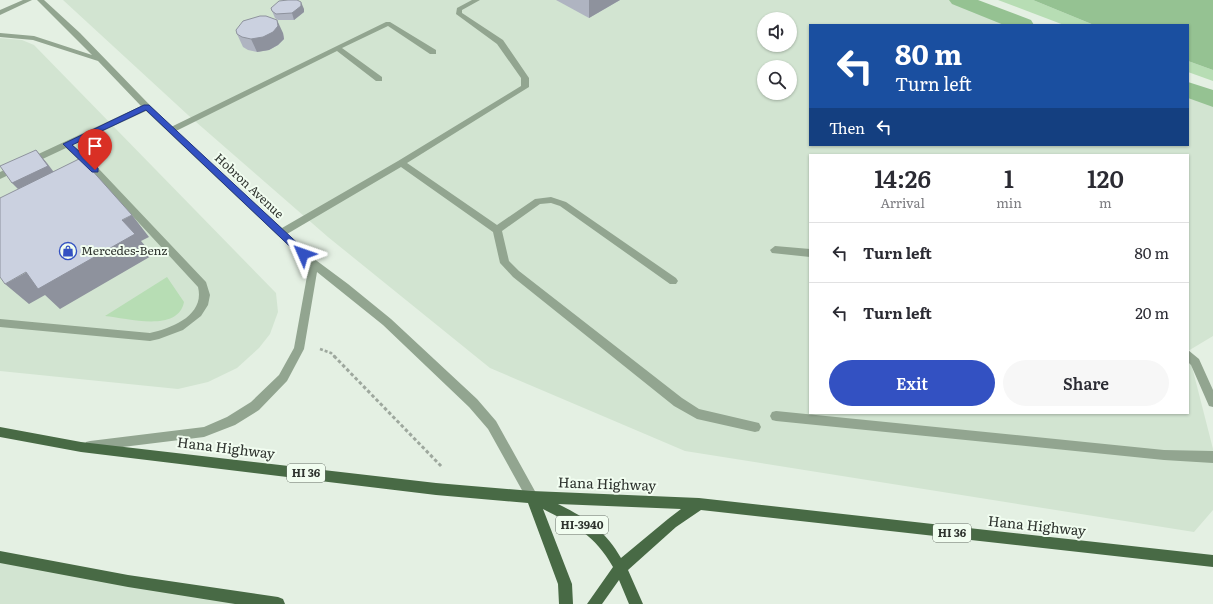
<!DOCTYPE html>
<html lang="en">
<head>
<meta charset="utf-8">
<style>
	:root { --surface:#fff; --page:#f7f7f7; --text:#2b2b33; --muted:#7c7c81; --line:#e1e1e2; --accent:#3351c2 }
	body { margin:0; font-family:Literata,serif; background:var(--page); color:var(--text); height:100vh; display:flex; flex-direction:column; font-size:15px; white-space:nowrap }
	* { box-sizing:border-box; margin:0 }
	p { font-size:13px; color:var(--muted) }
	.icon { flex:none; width:22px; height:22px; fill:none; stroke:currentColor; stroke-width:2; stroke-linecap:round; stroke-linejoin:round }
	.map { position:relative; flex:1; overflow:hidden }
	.drawer { position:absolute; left:809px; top:154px; width:380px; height:260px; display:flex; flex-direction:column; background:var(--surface); border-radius:0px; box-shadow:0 1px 3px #0004 }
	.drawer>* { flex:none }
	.guide { position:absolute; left:809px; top:24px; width:380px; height:122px; border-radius:0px; box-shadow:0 1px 3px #0004; background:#1a4fa0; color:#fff; overflow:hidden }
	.buttons { position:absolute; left:757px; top:12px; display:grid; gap:8px }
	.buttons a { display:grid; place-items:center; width:40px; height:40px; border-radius:50%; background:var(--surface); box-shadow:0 1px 3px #0004; font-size:20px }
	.pin { position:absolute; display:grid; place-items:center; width:34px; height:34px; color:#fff; margin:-41px -17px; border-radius:50% 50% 50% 0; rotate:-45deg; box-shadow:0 0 4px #0007 }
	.pin .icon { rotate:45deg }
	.me { position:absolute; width:44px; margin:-22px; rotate:313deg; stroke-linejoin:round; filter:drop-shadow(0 0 3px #0008) }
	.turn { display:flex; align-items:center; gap:14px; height:84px; padding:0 20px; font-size:18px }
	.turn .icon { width:52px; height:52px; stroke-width:2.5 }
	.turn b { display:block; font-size:28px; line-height:34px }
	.then { display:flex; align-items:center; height:38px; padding:0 20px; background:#0003; gap:8px; font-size:15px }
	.eta { display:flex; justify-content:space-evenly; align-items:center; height:68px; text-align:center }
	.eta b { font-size:24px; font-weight:600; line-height:28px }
	.cta { display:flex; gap:8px; margin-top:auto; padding:8px 20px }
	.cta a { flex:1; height:46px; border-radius:24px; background:var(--accent); color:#fff; font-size:16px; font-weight:600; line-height:46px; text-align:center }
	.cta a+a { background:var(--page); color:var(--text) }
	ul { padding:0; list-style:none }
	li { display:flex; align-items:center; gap:12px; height:60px; padding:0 20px; border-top:1px solid var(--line) }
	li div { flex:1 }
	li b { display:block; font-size:15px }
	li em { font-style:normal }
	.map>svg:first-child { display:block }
	.built { fill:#d2e4d1; fill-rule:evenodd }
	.green { fill:#b7ddb4 }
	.water { fill:#95c292 }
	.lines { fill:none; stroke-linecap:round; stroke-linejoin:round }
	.canal { fill:#95c292; fill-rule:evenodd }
	.path-far1 { stroke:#9ea89e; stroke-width:2.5; stroke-dasharray:3 2; stroke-linecap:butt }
	.path { stroke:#9ea89e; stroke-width:3; stroke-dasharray:3.5 2.5; stroke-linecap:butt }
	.minor { fill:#92a590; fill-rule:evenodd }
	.major { fill:#486a45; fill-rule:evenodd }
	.wall { fill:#afb4c1 }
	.shaded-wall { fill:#8e929d }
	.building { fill:#cbd1e0; stroke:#8e929d }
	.route { fill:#3351c2; stroke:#21357e }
	.labels { text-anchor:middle; stroke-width:4; stroke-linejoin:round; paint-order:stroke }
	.shield { fill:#f1fdf0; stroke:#687068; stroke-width:1 }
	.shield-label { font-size:11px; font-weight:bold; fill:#2e332e }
	.street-label { font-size:12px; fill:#2e332e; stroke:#f1fdf0 }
	.poi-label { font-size:12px; fill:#2e332e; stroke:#f1fdf0; text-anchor:start }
	.near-street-label { font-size:14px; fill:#2e332e; stroke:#f1fdf0 }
</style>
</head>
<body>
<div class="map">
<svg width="1213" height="604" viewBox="0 0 1213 604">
	<rect width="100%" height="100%" fill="#e4f0e3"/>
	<g class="built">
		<path d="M63,0H959L1023,25H810V145H1188V89L1213,99V336L1188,351L1213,449V510L1194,532L685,451L490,368L328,237L188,115ZM764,19H790V45H764ZM764,67H790V93H764ZM810,155H1188V413H810Z"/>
		<polygon points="0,38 22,40 34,45 276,293 278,312 270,334 259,348 237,368 208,382 178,389 0,371"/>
		<polygon points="0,557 278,604 0,604"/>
	</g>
	<g class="green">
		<polygon points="998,0 1033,0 1094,25 1064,25"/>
		<polygon points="1188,61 1213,70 1213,81 1188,72"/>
		<path d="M167,277L184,302C178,333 127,318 105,316Z"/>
	</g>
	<polygon class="water" points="1033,0 1213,0 1213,70 1188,61 1188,25 1094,25"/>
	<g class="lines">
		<g class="canal">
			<polygon points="949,0 978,0 1031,20 1034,25 1004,25 952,4"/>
			<polygon points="1188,82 1213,90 1213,107 1188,98"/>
		</g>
		<polyline class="path-far1" points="320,349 331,353 335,357"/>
		<polyline class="path" points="334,356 442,467"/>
		<g class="minor">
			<polygon points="23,0 32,0 0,15 0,10"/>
			<path d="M37,0H44L80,33L171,127L386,22H390L436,50V54H430L388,26L342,48L382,77V81H376L337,51L176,131L282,228L398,161L521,86V78L497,44L456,14L457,8L472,0H480L462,10V13L503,40L529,78V87L407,163L497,225L535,199L551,197L566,202L676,278L678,281L676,284H670L560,206L551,203L540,204L502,231L509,261L519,271L682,398L699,409L759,423L761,427L759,431L755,432L697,419L674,406L513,277L500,263L493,232L401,167L287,234L317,261L348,284L391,319L477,399L496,421L536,493L538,497L536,501L532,503L528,501L488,429L469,407L383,325L317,272L304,349L287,381L259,410L235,425L204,437L90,451L86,450L84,446L86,442L90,441L204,427L227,417L251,402L279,375L294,348L309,265L146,111L73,145L98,168L206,282L210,295L208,305L201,316L183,330L159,339L150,341L0,327V319L150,333C173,328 205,315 198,287L92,172L66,148L0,179V172L141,106L98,61L33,40L0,37V33L34,36L92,55Z"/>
			<polygon points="775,246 810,249 810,257 772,253 770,250"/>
			<polygon points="1188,350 1199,359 1213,390 1213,407 1209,406 1191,365 1188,362"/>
			<polygon points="776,411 1164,450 1213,451 1213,463 1164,460 776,421 772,420 770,416 772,412"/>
		</g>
		<g class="major">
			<path d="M0,427L81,442L436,483L532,491L699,498L1213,555V567L701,510L676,527L628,570L643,604H629L619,580L602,604H587L613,567C595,535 574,525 543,509L572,584L573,604H559L558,584L528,503L436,495L81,452L0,437ZM558,504L681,509L668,519L621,558C605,530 586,518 558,504Z"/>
			<polygon points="0,551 128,575 278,597 283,599 285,604 235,604 128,587 0,563"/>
		</g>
	</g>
	<g class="wall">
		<polygon points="556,0 620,0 589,18"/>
		<polygon points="304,9 304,12 294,20 278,20 275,18 272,11"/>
		<polygon points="283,33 284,39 278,45 269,50 257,52 248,50 243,47 237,34"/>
	</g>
	<g class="shaded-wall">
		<polygon points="589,0 620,0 589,18"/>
		<polygon points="301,2 304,9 304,12 294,20 292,13"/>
		<polygon points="277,20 283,33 284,39 278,45 269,50 257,52 251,39"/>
		<polygon points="36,150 47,163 59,179 24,195 12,183"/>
		<polygon points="132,215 149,237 141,241 153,255 60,309 45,295 29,304 5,284"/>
	</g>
	<g class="building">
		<polygon points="288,0 297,0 301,2 301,6 292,13 276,14 272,11 271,8 279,1"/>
		<polygon points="260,16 266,16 277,20 278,26 273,32 263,37 251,39 242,37 237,34 236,30 243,21"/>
		<polygon points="36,150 48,166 12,183 0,166"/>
		<polygon points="81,158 132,215 122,220 135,234 38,289 26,272 5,284 0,277 0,198"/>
	</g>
	<polygon class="route" points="144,105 149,105 306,251 306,256 300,256 146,110 72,145 98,168 98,172 92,172 63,144"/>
	<defs>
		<g id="shop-ring" transform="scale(0.9)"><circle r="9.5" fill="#f1fdf0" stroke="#3351c2" stroke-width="1.5"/><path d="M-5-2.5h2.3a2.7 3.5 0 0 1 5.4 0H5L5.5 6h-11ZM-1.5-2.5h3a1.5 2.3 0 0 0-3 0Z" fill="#3351c2"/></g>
	</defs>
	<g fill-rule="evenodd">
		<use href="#shop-ring" x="68" y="251"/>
	</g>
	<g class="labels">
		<g class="shield">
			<rect x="287" y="464" width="38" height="18" rx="3"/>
			<rect x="556" y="516" width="52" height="18" rx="3"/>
			<rect x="933" y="524" width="38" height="18" rx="3"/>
		</g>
		<g class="shield-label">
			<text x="306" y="477">HI 36</text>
			<text x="582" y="529">HI-3940</text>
			<text x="952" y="537">HI 36</text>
		</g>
		<g class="street-label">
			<text transform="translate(249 186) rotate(43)" y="4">Hobron Avenue</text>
		</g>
		<g class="poi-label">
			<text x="81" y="255">Mercedes-Benz</text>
		</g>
		<g class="near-street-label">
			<text transform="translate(226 448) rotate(7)" y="5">Hana Highway</text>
			<text transform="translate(607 484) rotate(2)" y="5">Hana Highway</text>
			<text transform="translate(1037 526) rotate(6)" y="5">Hana Highway</text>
		</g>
	</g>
</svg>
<div class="buttons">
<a><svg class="icon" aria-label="sound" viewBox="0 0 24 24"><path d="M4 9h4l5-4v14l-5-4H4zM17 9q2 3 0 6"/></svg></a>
<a><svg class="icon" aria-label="search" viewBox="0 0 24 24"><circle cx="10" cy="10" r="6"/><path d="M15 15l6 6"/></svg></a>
</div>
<div class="pin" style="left:95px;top:170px;background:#d93025"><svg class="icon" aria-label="arrive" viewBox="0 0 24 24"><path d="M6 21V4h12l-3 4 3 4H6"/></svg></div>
<svg class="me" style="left:303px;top:254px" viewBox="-20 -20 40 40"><path d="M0-17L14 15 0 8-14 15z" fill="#3351c2" stroke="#fff" stroke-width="4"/></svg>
<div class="guide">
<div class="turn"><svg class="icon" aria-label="left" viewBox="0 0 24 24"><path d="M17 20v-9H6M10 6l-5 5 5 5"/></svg><div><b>80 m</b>Turn left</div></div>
<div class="then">Then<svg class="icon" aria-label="left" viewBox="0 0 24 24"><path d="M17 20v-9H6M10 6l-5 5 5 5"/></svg></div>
</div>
<section class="drawer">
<div class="eta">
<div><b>14:26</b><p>Arrival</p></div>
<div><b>1</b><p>min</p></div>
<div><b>120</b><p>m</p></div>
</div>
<ul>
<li><svg class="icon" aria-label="left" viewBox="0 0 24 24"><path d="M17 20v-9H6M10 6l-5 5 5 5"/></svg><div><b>Turn left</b></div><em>80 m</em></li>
<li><svg class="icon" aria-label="left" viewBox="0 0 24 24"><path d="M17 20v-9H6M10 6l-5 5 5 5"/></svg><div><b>Turn left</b></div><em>20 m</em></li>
</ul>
<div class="cta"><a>Exit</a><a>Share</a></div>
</section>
</div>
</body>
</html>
